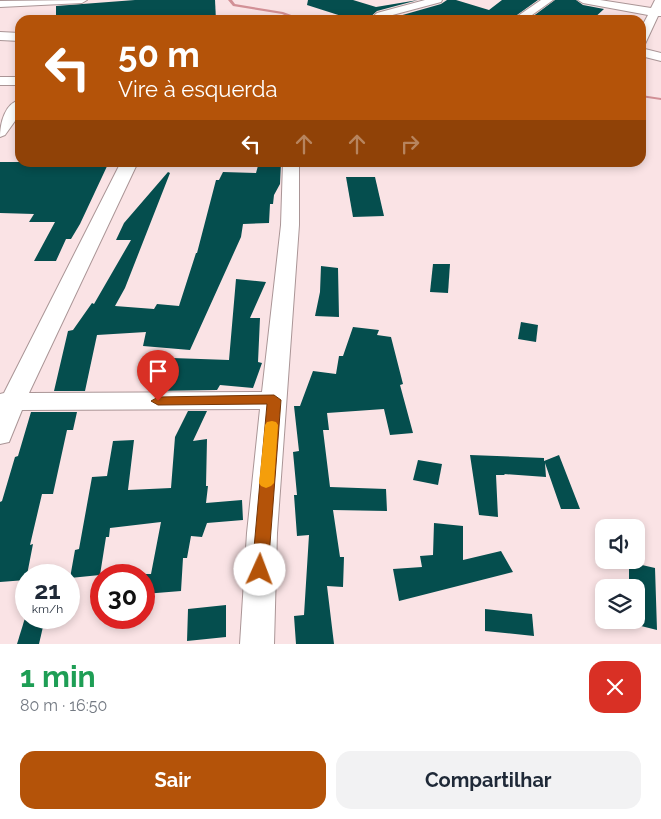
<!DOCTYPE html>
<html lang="pt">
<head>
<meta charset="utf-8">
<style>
	:root { --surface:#fff; --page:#f2f2f3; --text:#1f2937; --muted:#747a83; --accent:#b45309 }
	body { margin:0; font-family:Raleway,sans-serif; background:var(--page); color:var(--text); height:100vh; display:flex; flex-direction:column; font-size:19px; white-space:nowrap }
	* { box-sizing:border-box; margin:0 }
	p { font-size:16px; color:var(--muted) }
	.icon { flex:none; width:28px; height:28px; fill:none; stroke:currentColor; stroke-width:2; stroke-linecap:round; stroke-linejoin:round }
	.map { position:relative; height:644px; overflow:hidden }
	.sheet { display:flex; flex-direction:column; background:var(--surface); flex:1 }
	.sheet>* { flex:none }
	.guide { position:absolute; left:15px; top:15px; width:631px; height:152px; border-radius:15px; box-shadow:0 2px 8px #0003; background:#b45309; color:#fff; overflow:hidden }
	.controls { position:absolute; left:595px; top:519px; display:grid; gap:10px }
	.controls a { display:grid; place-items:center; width:50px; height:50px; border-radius:10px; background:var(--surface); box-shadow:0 2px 8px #0003; font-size:25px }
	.speed { position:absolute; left:15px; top:564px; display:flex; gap:10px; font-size:25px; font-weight:700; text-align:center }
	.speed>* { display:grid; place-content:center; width:65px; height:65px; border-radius:50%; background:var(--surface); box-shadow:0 2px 8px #0003; line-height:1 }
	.speed small { font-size:12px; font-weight:400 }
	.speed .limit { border:8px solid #d22; background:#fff; color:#111 }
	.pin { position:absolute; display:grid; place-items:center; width:42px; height:42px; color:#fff; margin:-51px -21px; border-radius:50% 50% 50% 0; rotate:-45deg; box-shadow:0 0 5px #0007 }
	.pin .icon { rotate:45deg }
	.me { position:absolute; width:55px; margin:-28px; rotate:2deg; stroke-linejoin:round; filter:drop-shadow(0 0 4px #0008) }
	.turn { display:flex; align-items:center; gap:18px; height:105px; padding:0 20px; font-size:22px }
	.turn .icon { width:65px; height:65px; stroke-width:2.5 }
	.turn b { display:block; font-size:35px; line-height:42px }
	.lanes { display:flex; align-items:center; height:48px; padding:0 20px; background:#0003; justify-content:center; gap:25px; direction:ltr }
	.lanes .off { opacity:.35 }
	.round { display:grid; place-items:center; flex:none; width:52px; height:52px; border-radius:15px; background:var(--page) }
	.head { display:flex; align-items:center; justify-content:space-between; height:85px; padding:0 20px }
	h1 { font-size:30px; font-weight:700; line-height:38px; color:#1e9e55 }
	.button { display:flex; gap:10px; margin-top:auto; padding:10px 20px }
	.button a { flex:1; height:58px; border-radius:15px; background:var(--accent); color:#fff; font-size:20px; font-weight:700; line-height:58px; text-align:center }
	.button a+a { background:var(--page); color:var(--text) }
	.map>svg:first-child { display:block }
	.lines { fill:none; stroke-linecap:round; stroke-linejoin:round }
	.stream { fill:#d29096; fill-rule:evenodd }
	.building { fill:#054e4e }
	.minor-casing { stroke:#aa9596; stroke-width:2 }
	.minor { fill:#fff; fill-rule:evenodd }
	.route { fill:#b45309; stroke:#753606 }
	.slow { fill:#f59e0b }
</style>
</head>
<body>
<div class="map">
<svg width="661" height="644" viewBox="0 0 661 644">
	<rect width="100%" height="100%" fill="#fae3e5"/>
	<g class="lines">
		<g class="stream">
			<polygon points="228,0 232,0 235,4 283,12 294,16 295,20 291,20 291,18 282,14 233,6"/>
			<polygon points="641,95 661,98 661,100 641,97"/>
		</g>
	</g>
	<g class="building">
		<polygon points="135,0 215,0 216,20 56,20 56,6"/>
		<polygon points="308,0 353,0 376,7 418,0 377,11 367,20 354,20 307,5"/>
		<polygon points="447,0 456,0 489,10 502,0 538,0 510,20 385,20 441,4"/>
		<polygon points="555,0 576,0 583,5 604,9 592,20 528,20"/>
		<polygon points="0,162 109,162 80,224 71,239 66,239 56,261 34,261 55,222 29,222 34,214 0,213"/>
		<polygon points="259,162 281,163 280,184 274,195 273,204 270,204 269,223 243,224 241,237 190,350 143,346 146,332 97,335 85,391 54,391 68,331 73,330 92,303 94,304 131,240 116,240 124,223 168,172 170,173 125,288 115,306 154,309 157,304 179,306 196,253 197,253 216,180 219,180 223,172 256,173"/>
		<polygon points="346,177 375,177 384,216 353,217"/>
		<polygon points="433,264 450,264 448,293 430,292"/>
		<polygon points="321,266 338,268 339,317 315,316 320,292"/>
		<polygon points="236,279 266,282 250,318 260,318 258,362 262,363 253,388 220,385 217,390 154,391 172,358 229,360"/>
		<polygon points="521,322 538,325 536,342 518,339"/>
		<polygon points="353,327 379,330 377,335 391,337 403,384 400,385 413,433 390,435 384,409 327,413 329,430 323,430 330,487 386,489 387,511 333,510 340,557 344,557 343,587 327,586 334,644 296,644 294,616 304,615 309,535 297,536 294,495 297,495 293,452 299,451 294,406 300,406 313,371 336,374 339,356 343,356"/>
		<polygon points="188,411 207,411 193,441 207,439 206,486 208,486 206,503 242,500 243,520 207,523 202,537 191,536 187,558 183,558 181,591 144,594 144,574 151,574 161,522 110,528 109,537 106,537 100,575 70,578 75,550 79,549 92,477 107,476 113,441 134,440 128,490 171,488 175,437"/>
		<polygon points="31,412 77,412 73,430 67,430 53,494 42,494 30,545 33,544 26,580 0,582 0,502 2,501 15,457 18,456"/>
		<polygon points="470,455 544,458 544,461 559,455 580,509 561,509 545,463 546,477 504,474 505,475 496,475 498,517 479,515"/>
		<polygon points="418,460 442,464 438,485 413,480"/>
		<polygon points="434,523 463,526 463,560 501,551 513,572 399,601 393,569 422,567 420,556 433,555"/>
		<polygon points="629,562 655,568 657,630 629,623 629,620 636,620 636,588 629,588"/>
		<polygon points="226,605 226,637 187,641 188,609"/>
		<polygon points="485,609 532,614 534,636 485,631"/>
		<polygon points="25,618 45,618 39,644 17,644"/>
	</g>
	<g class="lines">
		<g class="minor-casing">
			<g id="minor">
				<polygon points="87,0 82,3 0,7 0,1"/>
				<polygon points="425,0 442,0 441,2 385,17 382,20 369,20 377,13"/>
				<polygon points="541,0 553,0 525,20 512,20"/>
				<polygon points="578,0 600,0 651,8 655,0 661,0 661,16 658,16 645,44 641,45 641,28 648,15 583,3"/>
				<polygon points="0,32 20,33 20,41 0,40"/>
				<polygon points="641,48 661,53 661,61 641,56"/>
				<rect x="0" y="77" width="20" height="8"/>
				<path d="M20,100V114L5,135L0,137C0,123 5,103 20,100Z"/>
				<polygon points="121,162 138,162 29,393 262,392 281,225 283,162 299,162 299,225 277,533 274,644 240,644 247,533 260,409 22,410 9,442 0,444 0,394 4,393"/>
			</g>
		</g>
		<use href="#minor" class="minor"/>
	</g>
	<polygon class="route" points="274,395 281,400 268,570 266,575 260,577 254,575 252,570 267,404 158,405 151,401 158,397"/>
	<polygon class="slow" points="272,421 276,422 278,425 274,483 271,486 266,488 261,486 259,483 265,425 267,422"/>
</svg>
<div class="controls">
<a><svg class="icon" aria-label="sound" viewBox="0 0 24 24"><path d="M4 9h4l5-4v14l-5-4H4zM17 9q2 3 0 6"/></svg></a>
<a><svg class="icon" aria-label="layers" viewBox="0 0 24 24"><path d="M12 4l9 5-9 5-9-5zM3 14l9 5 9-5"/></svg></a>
</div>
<div class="speed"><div>21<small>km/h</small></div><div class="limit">30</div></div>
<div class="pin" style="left:158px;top:401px;background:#d93025"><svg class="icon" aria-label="arrive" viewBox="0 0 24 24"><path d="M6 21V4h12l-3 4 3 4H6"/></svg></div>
<svg class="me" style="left:260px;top:570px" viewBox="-20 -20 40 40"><circle r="19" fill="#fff"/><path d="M0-13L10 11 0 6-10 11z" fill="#b45309"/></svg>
<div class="guide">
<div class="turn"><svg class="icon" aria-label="left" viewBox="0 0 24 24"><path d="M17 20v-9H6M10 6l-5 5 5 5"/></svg><div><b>50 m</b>Vire à esquerda</div></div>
<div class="lanes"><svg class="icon" aria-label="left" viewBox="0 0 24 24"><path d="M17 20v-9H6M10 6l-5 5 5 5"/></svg><svg class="icon off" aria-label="ahead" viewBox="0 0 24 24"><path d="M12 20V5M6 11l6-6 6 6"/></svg><svg class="icon off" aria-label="ahead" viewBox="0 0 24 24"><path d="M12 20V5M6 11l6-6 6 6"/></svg><svg class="icon off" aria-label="right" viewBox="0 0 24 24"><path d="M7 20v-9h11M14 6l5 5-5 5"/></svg></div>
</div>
</div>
<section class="sheet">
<div class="head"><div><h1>1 min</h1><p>80 m · 16:50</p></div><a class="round" style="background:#d93025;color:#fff"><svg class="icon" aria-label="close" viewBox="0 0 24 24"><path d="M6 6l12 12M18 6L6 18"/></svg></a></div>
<div class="button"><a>Sair</a><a>Compartilhar</a></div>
</section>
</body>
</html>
